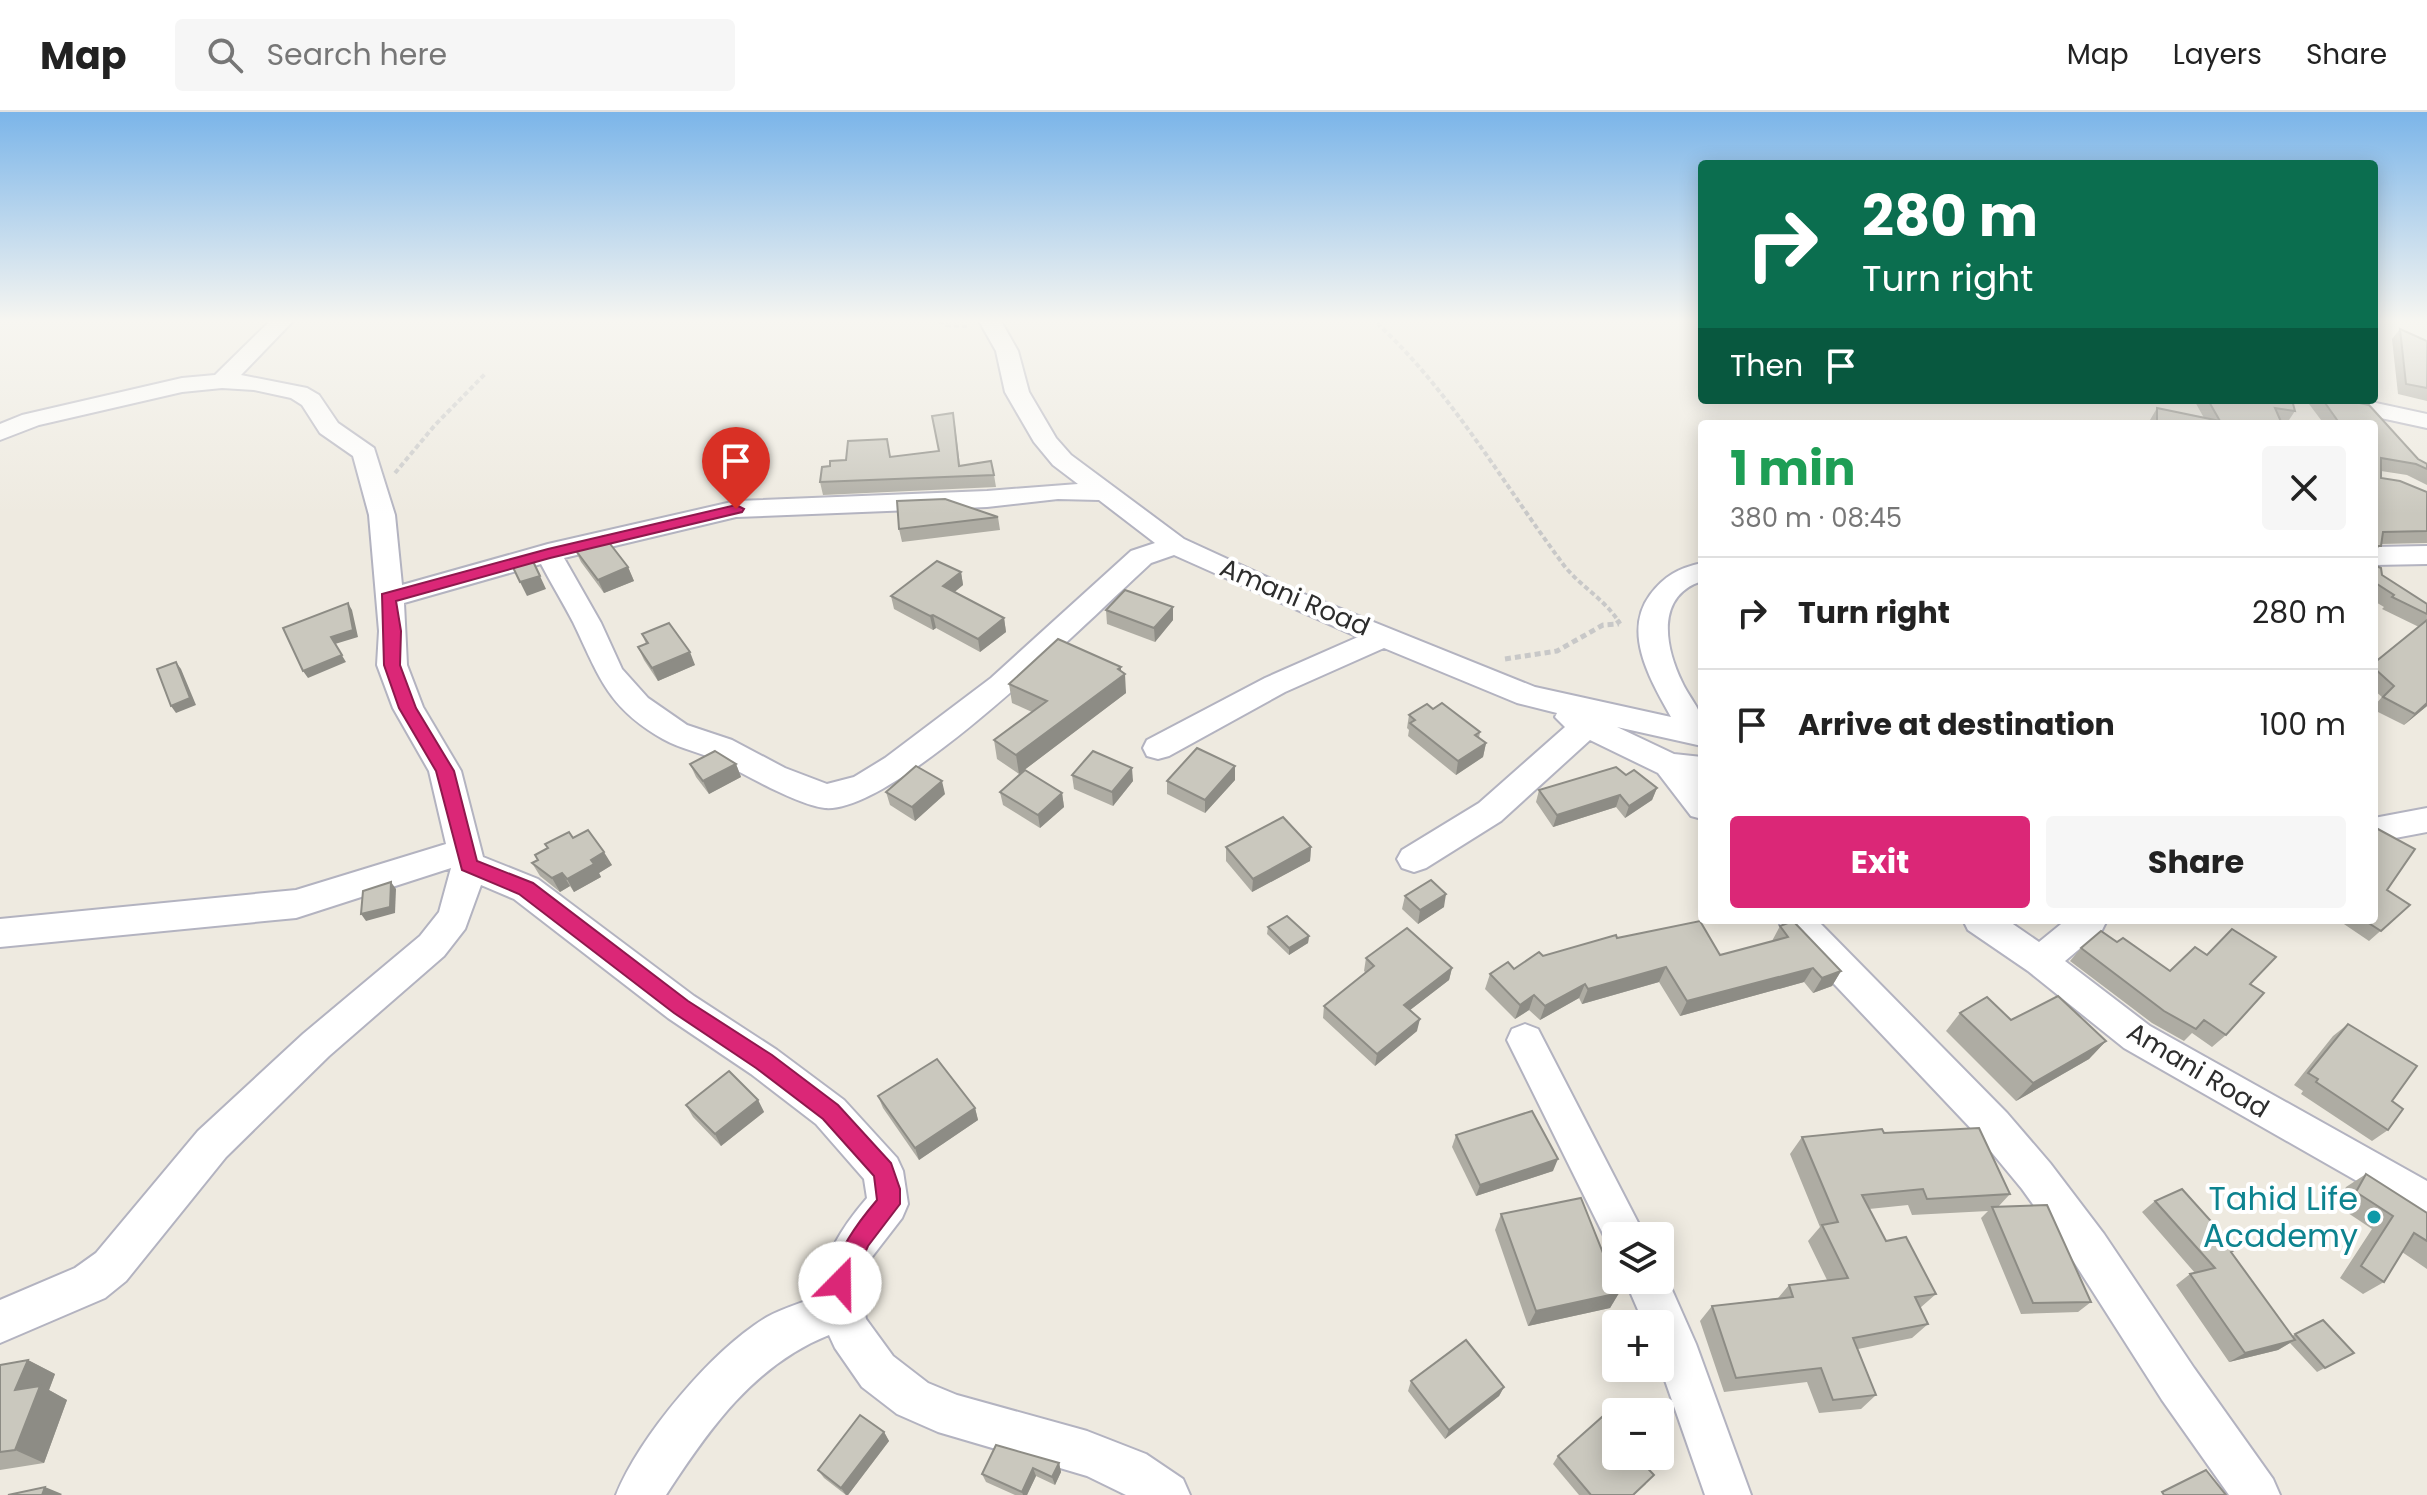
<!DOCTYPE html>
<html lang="en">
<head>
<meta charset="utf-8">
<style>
	:root { --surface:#fff; --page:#f6f6f6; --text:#222; --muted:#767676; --line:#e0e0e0; --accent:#db2777 }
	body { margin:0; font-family:Poppins,sans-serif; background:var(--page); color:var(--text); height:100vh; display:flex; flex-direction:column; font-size:30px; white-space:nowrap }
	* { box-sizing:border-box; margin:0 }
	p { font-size:26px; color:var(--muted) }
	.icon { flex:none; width:44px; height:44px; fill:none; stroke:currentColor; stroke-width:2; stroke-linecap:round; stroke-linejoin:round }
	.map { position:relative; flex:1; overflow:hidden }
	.panel { position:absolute; left:1698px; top:308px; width:680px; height:504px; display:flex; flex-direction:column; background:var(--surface); border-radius:8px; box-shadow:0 4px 20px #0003 }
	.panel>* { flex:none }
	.hud { position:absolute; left:1698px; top:48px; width:680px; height:244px; border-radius:8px; box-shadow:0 4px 20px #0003; background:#0b6e4f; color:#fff; overflow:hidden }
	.tools { position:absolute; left:1602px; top:1110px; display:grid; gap:16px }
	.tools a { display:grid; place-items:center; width:72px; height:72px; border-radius:8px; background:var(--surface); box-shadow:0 4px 20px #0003; font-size:40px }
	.pin { position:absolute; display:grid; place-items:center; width:68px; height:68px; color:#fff; margin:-82px -34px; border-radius:50% 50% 50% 0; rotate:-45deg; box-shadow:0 0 8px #0007 }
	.pin .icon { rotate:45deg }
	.me { position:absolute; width:88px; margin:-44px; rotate:22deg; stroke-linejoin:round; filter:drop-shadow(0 0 6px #0008) }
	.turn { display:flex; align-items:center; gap:28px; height:168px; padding:0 32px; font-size:36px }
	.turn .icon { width:104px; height:104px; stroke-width:2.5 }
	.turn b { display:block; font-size:56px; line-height:68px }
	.then { display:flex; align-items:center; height:76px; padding:0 32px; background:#0003; gap:16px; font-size:30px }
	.round { display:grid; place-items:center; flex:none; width:84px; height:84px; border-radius:8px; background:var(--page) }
	.head { display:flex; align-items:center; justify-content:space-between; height:136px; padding:0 32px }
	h1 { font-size:48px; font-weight:700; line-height:60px; color:#1e9e55 }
	.action { display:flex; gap:16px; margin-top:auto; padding:16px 32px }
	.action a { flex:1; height:92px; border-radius:8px; background:var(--accent); color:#fff; font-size:32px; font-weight:700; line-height:92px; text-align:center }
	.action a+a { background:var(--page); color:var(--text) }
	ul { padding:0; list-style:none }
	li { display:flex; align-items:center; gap:24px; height:112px; padding:0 32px; border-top:2px solid var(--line) }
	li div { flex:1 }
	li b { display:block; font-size:30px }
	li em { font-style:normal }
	header { display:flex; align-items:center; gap:48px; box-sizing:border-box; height:112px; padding:0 40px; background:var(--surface); border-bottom:2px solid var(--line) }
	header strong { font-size:38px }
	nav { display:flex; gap:44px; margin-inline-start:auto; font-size:28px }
	.search { width:560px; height:72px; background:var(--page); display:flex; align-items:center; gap:20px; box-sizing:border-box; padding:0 28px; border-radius:8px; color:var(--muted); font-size:30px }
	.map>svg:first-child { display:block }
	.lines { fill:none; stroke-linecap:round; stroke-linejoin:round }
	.minor-casing { stroke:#b3b3c0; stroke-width:4 }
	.path-far1 { stroke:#c8c8c8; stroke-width:4; stroke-dasharray:5 3; stroke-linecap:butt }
	.path { stroke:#c8c8c8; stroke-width:5; stroke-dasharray:6 4; stroke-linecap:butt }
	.minor { fill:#fff; fill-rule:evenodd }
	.wall { fill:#aeaca3 }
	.shaded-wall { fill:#8d8c85 }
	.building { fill:#cac8be; stroke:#8d8c85; stroke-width:2 }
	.route { fill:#db2777; stroke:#8e194d; stroke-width:2 }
	.culture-dot { fill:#0f9aa8; stroke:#fff; stroke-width:3 }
	.labels { text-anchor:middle; stroke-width:8; stroke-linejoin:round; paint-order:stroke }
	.street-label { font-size:26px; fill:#2d2d2d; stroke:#fff }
	.near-culture-label { font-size:32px; fill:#0d838f; stroke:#fff; text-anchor:end }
</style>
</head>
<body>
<header>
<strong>Map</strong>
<div class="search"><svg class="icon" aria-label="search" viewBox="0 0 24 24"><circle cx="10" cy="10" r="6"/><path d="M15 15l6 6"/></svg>Search here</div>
<nav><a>Map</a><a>Layers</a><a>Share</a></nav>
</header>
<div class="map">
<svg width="2427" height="1383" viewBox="0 0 2427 1383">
	<rect width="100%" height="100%" fill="#eeeae0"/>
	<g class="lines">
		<g class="minor-casing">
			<g id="minor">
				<path d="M270,209H293L241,263L307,276L319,283L338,311L374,336L395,403L402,473L548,432L736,389L987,379L1078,372L1053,353L1034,330L1005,280L996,239L979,209H1001L1018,239L1029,280L1056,326L1071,343L1184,427L1299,480L1535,575L1671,605C1651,569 1622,521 1650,483C1664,464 1679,456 1702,451V469C1655,484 1665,535 1682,570C1687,582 1700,596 1702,609C1703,616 1702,626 1702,634L1617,615L1674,642L1702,645V669L1699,668L1702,672V707L1691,704L1658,661L1590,628L1501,709L1426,756L1414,760L1402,756L1397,747L1402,738L1479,691L1565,615L1555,605L1557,601L1517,591L1384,536L1285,580L1169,644L1158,647L1147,644L1143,636L1147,628L1265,566L1358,525L1174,443L1151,451C1094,503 896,702 825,696C799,693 749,665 725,652C705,641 682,638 663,627C607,595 599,564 573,510C563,491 551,471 541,452L404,491L407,553L423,595L461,659L483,745L538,767L694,884L777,938L844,988L897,1046L903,1059L908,1092L902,1106L868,1150L862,1167L861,1184L866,1207L893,1244L928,1271L957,1283L1087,1319L1146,1342L1183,1367L1190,1383H1126L1087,1364L938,1320L897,1302L862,1275L835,1236L829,1223C754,1253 709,1317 666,1383H616C640,1324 712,1238 767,1205C783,1196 802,1191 819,1184C822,1146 842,1115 867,1086L864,1067L816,1012L751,962L668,906L514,787L481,773L465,817L444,844L329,944L226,1045L126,1169L105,1186L0,1231V1188L75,1156L96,1141L198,1019L303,922L420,824L439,800L451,756L296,806L0,835V807L296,778L446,732L429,659L393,596L377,553L379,519L369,403L353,344L320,321L302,293L291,286L254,278L222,276L182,280L39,313L0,328V312L22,303L182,266L215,263ZM1058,387L1099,388L1155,431L1131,439L991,566L885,646L854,665L827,672L785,656L732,628L687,613L648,586L622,557L601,511L564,446L736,405L987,395Z"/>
				<polygon points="2317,288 2362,288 2427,302 2427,316 2321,293"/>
				<polygon points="2427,434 2427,452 2374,453 2374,435"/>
				<polygon points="2427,696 2427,720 2374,730 2374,706"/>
				<polygon points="1778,808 1817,808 2007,1001 2050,1051 2104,1122 2194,1256 2273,1367 2280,1383 2229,1383 2162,1288 2074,1150 2022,1077 1979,1025 1783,818"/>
				<polygon points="1963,808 2007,808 2039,830 2066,808 2107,808 2102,818 2065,849 2150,914 2427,1069 2427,1109 2124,936 2028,859 1968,818"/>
				<polygon points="1525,912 1538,917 1645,1124 1616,1124 1616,1140 1611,1138 1507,928 1512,917"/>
				<polygon points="1661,1153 1696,1232 1751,1383 1705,1383 1660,1254 1660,1212 1644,1212 1625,1168 1660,1168"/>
			</g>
		</g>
		<g class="path-far1">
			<polyline points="939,209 946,213 968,214"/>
			<path d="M1377,211C1450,279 1501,368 1560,448C1576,472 1603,485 1619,510"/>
			<polyline points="395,361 435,313 485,262"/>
		</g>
		<g class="path">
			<polyline points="1617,508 1620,512"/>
			<polyline points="1505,547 1557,539 1603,513 1619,512"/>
		</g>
		<use href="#minor" class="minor"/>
	</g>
	<g class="wall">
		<polygon points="2400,217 2427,229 2427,289 2398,282 2392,227"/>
		<polygon points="2194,288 2292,288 2295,299 2287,311 2282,310 2282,312 2150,312 2150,308 2157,296 2204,306"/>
		<polygon points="2306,288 2345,288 2418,347 2427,352 2427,373 2407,363 2381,359 2381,366 2427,380 2427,431 2381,432 2374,442 2374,312 2324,312"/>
		<polygon points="955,313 960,354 994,363 996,375 823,383 820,370 830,354 939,339"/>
		<polygon points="998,405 1000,418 902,430 899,417"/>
		<polygon points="574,436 628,455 634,469 604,481 581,450"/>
		<polygon points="2374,453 2382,463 2427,492 2427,594 2404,613 2374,598 2374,594 2382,585 2374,578 2374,551 2419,515 2382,497 2384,495 2374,489"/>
		<polygon points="961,460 963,473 954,480 1004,506 1006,520 980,540 936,516 933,518 894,497 891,484"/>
		<polygon points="1173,495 1173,508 1155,530 1107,512 1106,498"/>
		<polygon points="642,522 695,553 658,569 644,548 638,535 646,532"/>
		<polygon points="1121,559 1126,581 1019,662 997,647 994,628 1032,600 1012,591 1009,572"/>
		<polygon points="1409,603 1480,620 1479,626 1486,631 1483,645 1456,663 1408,624 1409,618 1407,616"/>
		<polygon points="690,652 736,652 741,665 709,682 696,665"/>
		<polygon points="1235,654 1235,668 1205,701 1167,682 1167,669"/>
		<polygon points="1072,663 1133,669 1113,694 1074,677"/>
		<polygon points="1626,663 1657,676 1652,688 1625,706 1616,695 1553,715 1536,690 1539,678"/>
		<polygon points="886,680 945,682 915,709 890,693"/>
		<polygon points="1000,680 1062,681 1064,695 1040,716 1003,693"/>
		<polygon points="573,726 612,753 599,761 601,765 574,780 570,774 560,780 540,764 532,751"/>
		<polygon points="1226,735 1311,735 1310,749 1252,780 1226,749"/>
		<polygon points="2387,778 2410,793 2369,829 2338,808 2374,808"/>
		<polygon points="1405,784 1444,795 1418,812 1402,797"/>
		<polygon points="1780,814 1841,859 1832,874 1813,881 1804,870 1680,904 1659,870 1582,892 1579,886 1540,908 1529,898 1515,907 1485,877 1490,862 1514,857 1543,844 1617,826 1720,843 1772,829"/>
		<polygon points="1268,815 1309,824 1308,831 1289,843 1267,822"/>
		<polygon points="2117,830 2170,859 2250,872 2226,923 2212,935 2192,921 2184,929 2152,911 2070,849 2081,836"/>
		<polygon points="1366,846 1452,856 1449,868 1410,898 1417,919 1375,954 1323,906 1324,894 1366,861 1364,859"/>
		<polygon points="1960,901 2011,908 2106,929 2089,947 2016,989 1946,919"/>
		<polygon points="2348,912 2392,989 2388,1018 2372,1029 2301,982 2303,979 2294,973 2333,924"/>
		<polygon points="878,984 975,996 978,1008 919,1048 883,996"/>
		<polygon points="758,988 764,1000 721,1034 693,1005 686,993"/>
		<polygon points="1884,1021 2010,1082 1998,1095 2091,1190 2078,1200 2021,1202 1981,1106 1988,1099 1912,1103 1908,1093 1869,1097 1886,1129 1936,1182 1920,1196 1928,1212 1912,1226 1858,1237 1876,1283 1861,1297 1819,1301 1807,1270 1724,1280 1700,1209 1712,1194 1778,1186 1789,1173 1827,1168 1808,1129 1820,1115 1790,1042 1802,1025"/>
		<polygon points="1456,1023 1553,1059 1476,1084 1452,1035"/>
		<polygon points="2366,1062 2427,1101 2427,1157 2402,1140 2384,1170 2363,1182 2340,1166 2372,1117 2336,1093 2346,1075"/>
		<polygon points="2155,1089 2231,1140 2292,1224 2323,1208 2354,1241 2317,1260 2290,1231 2278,1238 2229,1250 2176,1173 2190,1162 2195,1161 2142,1100"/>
		<polygon points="1501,1102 1619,1181 1610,1196 1528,1214 1495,1118"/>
		<polygon points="28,1248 55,1262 49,1278 67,1288 44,1351 0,1358 0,1253"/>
		<polygon points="1411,1269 1504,1275 1499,1284 1445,1327 1408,1279"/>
		<polygon points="884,1320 889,1329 848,1383 846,1383 824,1366 818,1358"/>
		<polygon points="1558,1344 1646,1372 1634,1383 1579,1383 1553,1352"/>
		<polygon points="1059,1351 1061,1360 1055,1373 1036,1364 1027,1383 1015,1383 986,1370 982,1362"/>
	</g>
	<g class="shaded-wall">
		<polygon points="628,455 634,469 604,481 598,468"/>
		<polygon points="961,460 963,473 945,488 943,474"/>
		<polygon points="540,464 546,477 527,484 520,470"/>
		<polygon points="348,491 352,498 358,525 335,532 346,550 308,566 303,559 331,525"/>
		<polygon points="1173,495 1173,508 1155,530 1154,516"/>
		<polygon points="933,503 936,516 933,518 930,504"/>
		<polygon points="1004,506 1006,520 980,540 978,527"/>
		<polygon points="690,540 695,553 658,569 652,556"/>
		<polygon points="176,550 181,557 196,593 176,601 171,594"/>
		<polygon points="1121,555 1121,565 1125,562 1126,581 1019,662 1016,643"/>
		<polygon points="2427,591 2427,594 2404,613 2415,602"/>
		<polygon points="1486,631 1483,645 1456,663 1458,649"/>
		<polygon points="736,652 741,665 709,682 703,669"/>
		<polygon points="1235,654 1235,668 1205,701 1205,688"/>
		<polygon points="1132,656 1133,669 1113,694 1112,680"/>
		<polygon points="942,669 945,682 915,709 912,695"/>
		<polygon points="1657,676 1652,688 1625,706 1629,694"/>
		<polygon points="1062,681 1064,695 1040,716 1038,703"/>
		<polygon points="1620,683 1616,695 1553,715 1557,703"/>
		<polygon points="1311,735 1310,749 1252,780 1253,767"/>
		<polygon points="604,740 612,753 599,761 601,765 574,780 567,767 591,748"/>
		<polygon points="562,761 570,774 560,780 552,766"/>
		<polygon points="391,770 396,777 395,801 366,809 361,802"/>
		<polygon points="1446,782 1444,795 1418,812 1420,798"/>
		<polygon points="1309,824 1308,831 1289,843 1289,836"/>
		<polygon points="1666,855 1659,870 1582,892 1588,877"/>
		<polygon points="1452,856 1449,868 1401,905 1404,893"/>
		<polygon points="1813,856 1804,870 1680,904 1687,889"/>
		<polygon points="1841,859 1832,874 1813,881 1822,866"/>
		<polygon points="1585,872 1579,886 1540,908 1545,894"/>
		<polygon points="1534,883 1529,898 1515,907 1520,893"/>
		<polygon points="1420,907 1417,919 1375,954 1377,942"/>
		<polygon points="2106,929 2089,947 2016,989 2033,971"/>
		<polygon points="758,988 764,1000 721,1034 715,1022"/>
		<polygon points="975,996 978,1008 919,1048 915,1036"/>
		<polygon points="1558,1047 1553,1059 1476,1084 1480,1073"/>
		<polygon points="1619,1181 1610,1196 1528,1214 1536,1199"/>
		<polygon points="2295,1228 2278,1238 2229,1250 2245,1241"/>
		<polygon points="28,1248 55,1262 49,1278 67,1288 44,1351 15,1338 15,1278"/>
		<polygon points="1504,1275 1499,1284 1445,1327 1449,1318"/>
		<polygon points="884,1320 889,1329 848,1383 846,1383 841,1376"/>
		<polygon points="1059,1351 1061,1360 1055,1373 1052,1365"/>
		<polygon points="1033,1356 1036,1364 1027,1383 1023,1383 1022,1380"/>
		<polygon points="45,1375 62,1382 61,1383 42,1383"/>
	</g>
	<g class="building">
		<polygon points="2400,217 2427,229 2427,276 2406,272"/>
		<polygon points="2208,288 2292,288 2295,299 2275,296 2282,312 2157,312 2157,296 2220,309"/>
		<polygon points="2323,288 2345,288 2369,293 2418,347 2427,352 2427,357 2416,352 2381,346 2381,366 2400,369 2427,380 2427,419 2383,420 2381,434 2374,434 2374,312 2340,312"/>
		<polygon points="953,301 959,354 991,349 994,363 820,370 822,355 830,354 830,349 846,348 848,329 887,327 890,345 939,339 932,304"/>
		<polygon points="945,387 998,405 899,417 897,389"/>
		<polygon points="604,424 628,455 598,468 574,436"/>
		<polygon points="530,443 540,464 520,470 510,449"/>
		<polygon points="937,449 961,460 943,474 1004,506 978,527 933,503 930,504 891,484"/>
		<polygon points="2374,453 2381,456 2382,463 2427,492 2427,502 2392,485 2394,483 2374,470"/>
		<polygon points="1125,478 1173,495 1154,516 1106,498"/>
		<polygon points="348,491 353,518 331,525 342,543 303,559 283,516"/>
		<polygon points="2427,508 2427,591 2415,602 2383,585 2394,574 2374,556 2374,551"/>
		<polygon points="669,511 690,540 652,556 638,535 648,531 642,522"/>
		<polygon points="1058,527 1121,555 1118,557 1125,562 1016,643 994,628 1047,589 1009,572"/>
		<polygon points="176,550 190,586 171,594 157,557"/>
		<polygon points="1442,591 1480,620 1475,623 1486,631 1458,649 1410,611 1415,608 1409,603 1427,592 1433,597"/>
		<polygon points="1197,636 1235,654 1205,688 1167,669"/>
		<polygon points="715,639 736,652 703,669 690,652"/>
		<polygon points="1093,639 1132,656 1112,680 1072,663"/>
		<polygon points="916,654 942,669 912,695 886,680"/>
		<polygon points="1616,655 1626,663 1634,658 1657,676 1629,694 1620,683 1557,703 1539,678"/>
		<polygon points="1025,658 1062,681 1038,703 1000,680"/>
		<polygon points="1283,705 1311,735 1253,767 1226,735"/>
		<polygon points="2376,716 2415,737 2387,778 2410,793 2381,819 2364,808 2374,808 2374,719"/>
		<polygon points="588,718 604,740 591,748 594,752 567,767 562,761 552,766 532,751 538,748 535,743 548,736 545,732 569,720 573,726"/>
		<polygon points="1431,768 1446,782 1420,798 1405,784"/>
		<polygon points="391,770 390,795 361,802 363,779"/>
		<polygon points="1287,804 1309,824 1289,836 1268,815"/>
		<polygon points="1700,809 1720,843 1788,825 1780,814 1793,809 1841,859 1822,866 1813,856 1687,889 1666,855 1588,877 1585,872 1545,894 1534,883 1520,893 1490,862 1508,850 1514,857 1539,840 1543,844 1616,823 1617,826"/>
		<polygon points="1407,816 1452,856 1404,893 1420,907 1377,942 1324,894 1374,854 1366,846"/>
		<polygon points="2232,817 2276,845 2250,872 2264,881 2226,923 2204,908 2196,917 2164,899 2081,836 2101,819 2117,830 2123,826 2170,859 2195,835 2207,843"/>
		<polygon points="2058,884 2106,929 2033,971 1960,901 1987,885 2011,908"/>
		<polygon points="2348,912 2417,954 2392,989 2403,997 2388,1018 2316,970 2318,967 2308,961"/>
		<polygon points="937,947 975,996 915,1036 878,984"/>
		<polygon points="729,959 758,988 715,1022 686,993"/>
		<polygon points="1532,999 1558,1047 1480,1073 1456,1023"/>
		<polygon points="1979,1016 2010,1082 1927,1087 1923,1077 1862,1083 1886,1129 1906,1125 1936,1182 1915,1185 1928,1212 1853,1226 1876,1283 1833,1288 1821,1256 1736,1266 1712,1194 1793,1185 1789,1173 1848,1166 1822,1113 1838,1110 1802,1025 1882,1017 1884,1021"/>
		<polygon points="2366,1062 2427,1101 2427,1129 2414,1121 2384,1170 2361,1154 2393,1104 2356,1080"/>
		<polygon points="2182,1077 2236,1137 2231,1140 2295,1228 2245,1241 2190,1162 2215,1156 2155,1089"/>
		<polygon points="1581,1086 1619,1181 1536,1199 1501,1102"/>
		<polygon points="2047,1093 2091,1190 2033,1191 1992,1095"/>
		<polygon points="2323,1208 2354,1241 2325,1256 2295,1222"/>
		<polygon points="1466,1228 1504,1275 1449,1318 1411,1269"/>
		<polygon points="28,1248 15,1278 40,1274 15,1338 0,1340 0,1253"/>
		<polygon points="860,1303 884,1320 841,1376 818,1358"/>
		<polygon points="1602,1305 1616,1321 1616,1344 1636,1344 1654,1363 1633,1383 1591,1383 1558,1344"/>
		<polygon points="996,1333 1059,1351 1052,1365 1033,1356 1022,1380 982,1362"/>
		<polygon points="2206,1358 2226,1383 2164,1383 2162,1380"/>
		<polygon points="45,1375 42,1383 8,1383"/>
	</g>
	<linearGradient id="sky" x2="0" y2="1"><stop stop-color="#7bb5e9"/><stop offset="0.52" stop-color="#f7f6f1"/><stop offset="1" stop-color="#f7f6f1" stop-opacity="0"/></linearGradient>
	<rect width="2427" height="402" fill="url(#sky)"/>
	<path class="route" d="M736,393L744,397L742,400L550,446L396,489L401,519L400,553L416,596L454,659L477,749L533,771L688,889L772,943L838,993L891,1051L900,1077V1092L868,1134L848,1180L840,1183L831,1180L828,1171C839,1138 854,1115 877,1088L874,1064L823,1007L756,956L674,901L519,782L462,758L436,659L399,596L384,553L382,482L548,437Z"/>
	<circle class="culture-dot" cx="2374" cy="1105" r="8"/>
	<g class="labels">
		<g class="street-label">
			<text transform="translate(1295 485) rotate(23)" y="9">Amani Road</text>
			<text transform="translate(2198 958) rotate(31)" y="9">Amani Road</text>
		</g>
		<g class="near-culture-label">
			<text x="2358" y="1098">Tahid Life<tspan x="2358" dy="37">Academy</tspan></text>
		</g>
	</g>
</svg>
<div class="tools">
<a><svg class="icon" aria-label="layers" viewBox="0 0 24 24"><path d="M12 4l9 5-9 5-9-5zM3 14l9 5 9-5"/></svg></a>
<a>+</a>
<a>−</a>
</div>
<div class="pin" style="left:736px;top:397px;background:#d93025"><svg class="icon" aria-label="arrive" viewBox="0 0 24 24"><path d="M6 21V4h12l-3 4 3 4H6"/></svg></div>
<svg class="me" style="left:840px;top:1171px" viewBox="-20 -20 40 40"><circle r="19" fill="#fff"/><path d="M0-13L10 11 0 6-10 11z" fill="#db2777"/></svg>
<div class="hud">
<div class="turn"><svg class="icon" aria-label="right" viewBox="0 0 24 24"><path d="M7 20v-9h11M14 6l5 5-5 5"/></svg><div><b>280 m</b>Turn right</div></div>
<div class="then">Then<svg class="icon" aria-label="arrive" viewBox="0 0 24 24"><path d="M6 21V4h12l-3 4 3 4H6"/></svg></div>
</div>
<section class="panel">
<div class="head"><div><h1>1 min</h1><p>380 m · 08:45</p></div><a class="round"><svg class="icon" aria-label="close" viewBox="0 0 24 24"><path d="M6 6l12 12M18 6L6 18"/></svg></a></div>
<ul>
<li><svg class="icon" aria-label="right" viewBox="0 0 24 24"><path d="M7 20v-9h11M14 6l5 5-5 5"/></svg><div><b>Turn right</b></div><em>280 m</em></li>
<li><svg class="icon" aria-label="arrive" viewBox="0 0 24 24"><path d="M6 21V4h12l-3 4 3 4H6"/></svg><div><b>Arrive at destination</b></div><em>100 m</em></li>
</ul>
<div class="action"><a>Exit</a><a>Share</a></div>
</section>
</div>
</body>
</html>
